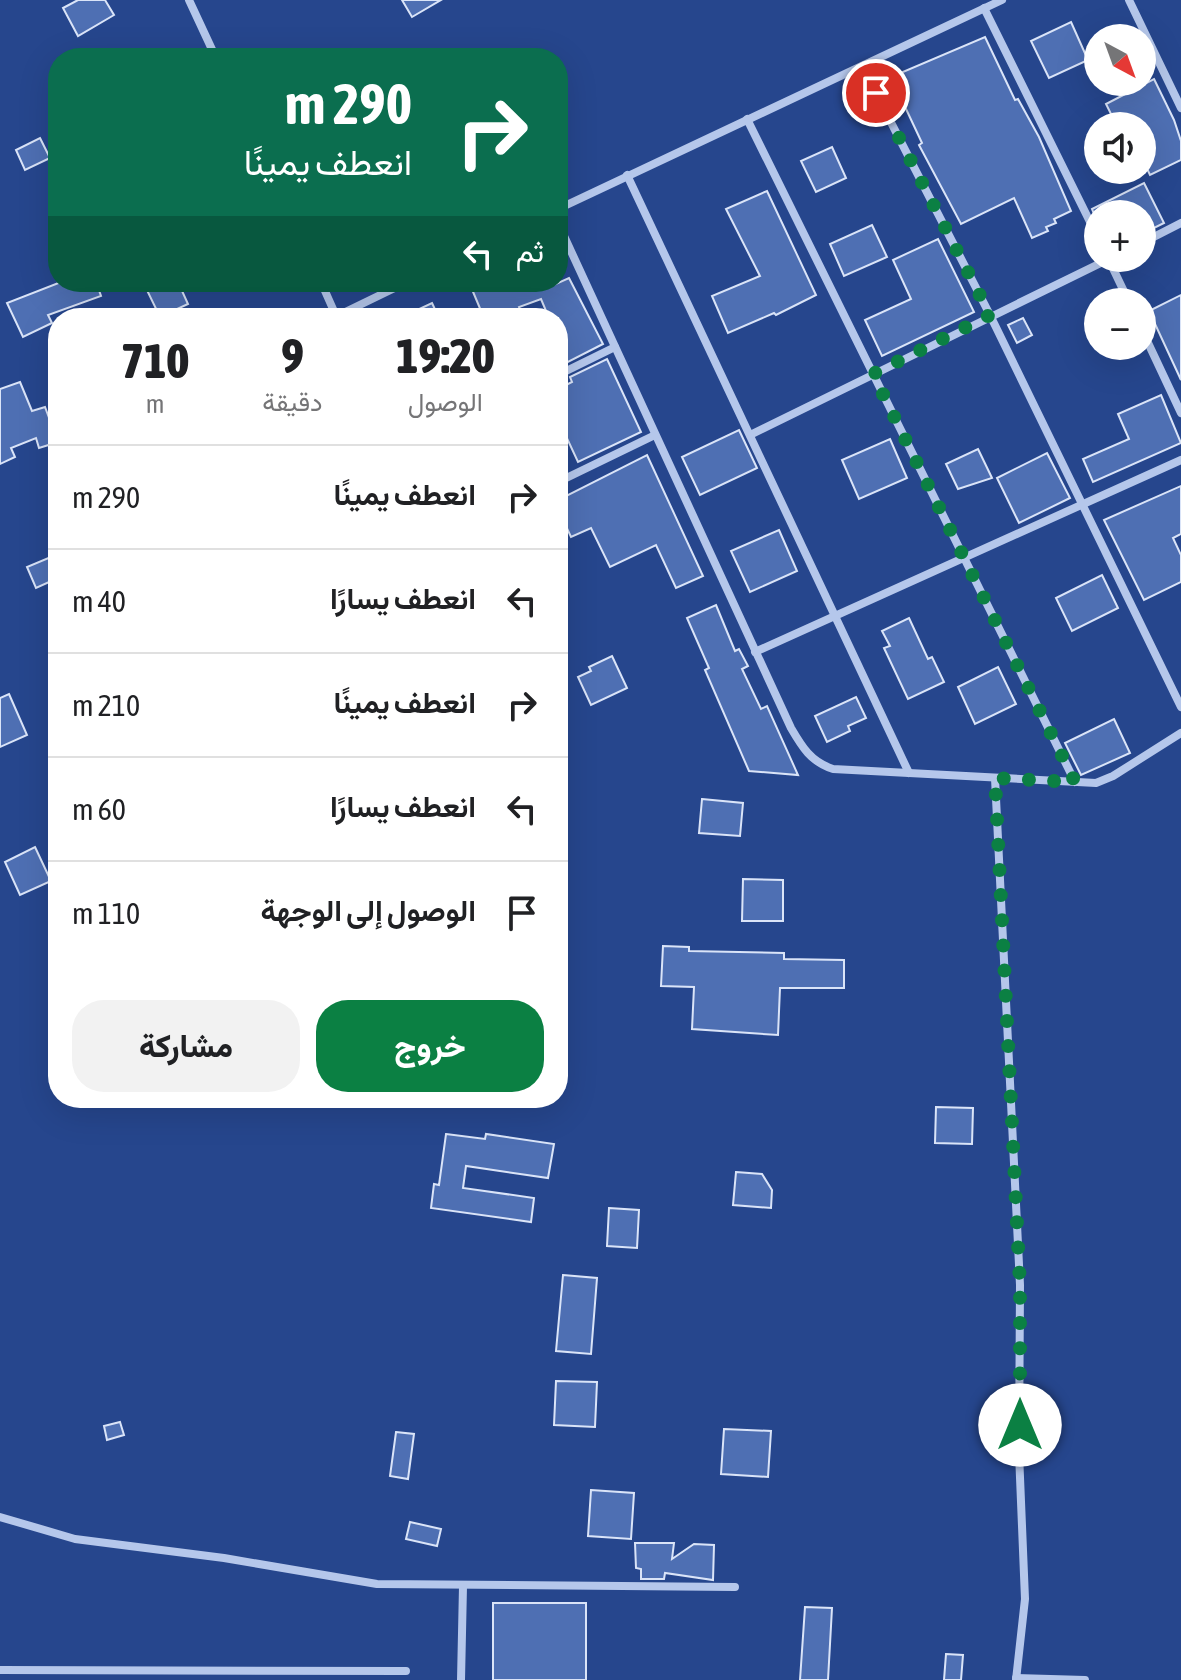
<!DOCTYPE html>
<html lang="ar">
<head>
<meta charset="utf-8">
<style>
	:root { --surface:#fff; --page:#f2f2f2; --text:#202124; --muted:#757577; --line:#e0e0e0; --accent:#0b8043 }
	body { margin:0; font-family:"Asap Condensed",Vazirmatn,sans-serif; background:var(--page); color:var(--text); direction:rtl; height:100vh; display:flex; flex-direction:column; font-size:30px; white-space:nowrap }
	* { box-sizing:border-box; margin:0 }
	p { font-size:26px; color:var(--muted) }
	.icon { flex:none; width:44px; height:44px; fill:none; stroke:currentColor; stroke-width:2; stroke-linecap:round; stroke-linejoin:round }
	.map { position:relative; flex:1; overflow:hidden; direction:ltr }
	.sheet { position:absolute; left:48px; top:308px; width:520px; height:800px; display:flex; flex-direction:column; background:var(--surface); border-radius:32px; box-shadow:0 8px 32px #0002; direction:rtl }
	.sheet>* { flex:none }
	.banner { position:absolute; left:48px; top:48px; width:520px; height:244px; border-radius:32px; box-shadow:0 8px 32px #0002; direction:rtl; background:#0b6e4f; color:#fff; overflow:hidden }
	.needle { width:52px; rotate:139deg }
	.fabs { position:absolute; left:1084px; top:24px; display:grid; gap:16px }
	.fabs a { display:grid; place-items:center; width:72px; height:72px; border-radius:50%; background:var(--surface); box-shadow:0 8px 32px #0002; font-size:40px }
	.pin { position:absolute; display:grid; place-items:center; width:68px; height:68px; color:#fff; margin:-34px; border:4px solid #fff; border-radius:50%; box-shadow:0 2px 8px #0007 }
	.me { position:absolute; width:88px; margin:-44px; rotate:0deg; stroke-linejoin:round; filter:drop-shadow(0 0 6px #0008) }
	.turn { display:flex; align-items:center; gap:28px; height:168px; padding:0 24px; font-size:36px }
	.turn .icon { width:104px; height:104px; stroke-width:2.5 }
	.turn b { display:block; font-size:56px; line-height:68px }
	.then { display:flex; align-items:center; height:76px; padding:0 24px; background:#0003; gap:16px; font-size:30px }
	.eta { display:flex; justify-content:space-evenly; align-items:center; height:136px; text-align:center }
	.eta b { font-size:48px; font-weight:800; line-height:56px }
	.primary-button { display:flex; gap:16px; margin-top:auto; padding:16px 24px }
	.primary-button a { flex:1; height:92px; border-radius:32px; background:var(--accent); color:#fff; font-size:32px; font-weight:800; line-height:92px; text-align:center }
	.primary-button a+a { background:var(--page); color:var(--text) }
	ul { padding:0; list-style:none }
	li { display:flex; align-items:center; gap:24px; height:104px; padding:0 24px; border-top:2px solid var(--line) }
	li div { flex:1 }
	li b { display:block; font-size:30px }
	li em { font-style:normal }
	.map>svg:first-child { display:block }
	.building { fill:#4e6fb3; stroke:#dae4f8; stroke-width:2 }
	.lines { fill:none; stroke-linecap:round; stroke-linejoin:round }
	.minor { stroke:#b5c7eb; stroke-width:8 }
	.route { stroke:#0b8043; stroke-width:14; stroke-dasharray:0 25.2 }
</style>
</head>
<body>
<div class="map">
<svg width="1181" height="1680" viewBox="0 0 1181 1680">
	<rect width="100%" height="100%" fill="#26468d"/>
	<g class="building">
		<polygon points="78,0 105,0 114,15 78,36 63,8"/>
		<polygon points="402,0 441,0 412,17"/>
		<polygon points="1071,22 1088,60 1049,78 1031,41"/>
		<polygon points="985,37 1015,100 1018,99 1039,137 1071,211 1054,219 1056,223 1046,227 1048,231 1032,238 1014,198 961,224 919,145 922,143 891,77"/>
		<polygon points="1154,79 1174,120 1181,141 1181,160 1150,175 1142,158 1142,126 1117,126 1106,104"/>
		<polygon points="40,138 50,158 25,170 16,150"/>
		<polygon points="832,147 846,178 816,192 801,161"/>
		<polygon points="1144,183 1164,223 1142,234 1142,214 1094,214 1092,209"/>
		<polygon points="767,191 816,295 776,315 774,313 728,333 712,296 760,276 726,209"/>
		<polygon points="872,225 887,257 844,276 830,244"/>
		<polygon points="938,239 974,312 882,356 865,320 911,299 893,260"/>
		<polygon points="569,278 603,344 564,364 558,353 558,318 549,318 541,299 519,307 521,312 507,318 484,318 471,287 484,282 508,282 511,287 524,282 545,282 547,288"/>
		<polygon points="61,282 96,282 101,296 48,315 52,323 23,337 7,303"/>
		<polygon points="143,282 178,282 188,304 160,317"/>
		<polygon points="1181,295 1181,380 1149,311"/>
		<polygon points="432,303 439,318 400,318"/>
		<polygon points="1023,318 1032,335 1017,343 1008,325"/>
		<polygon points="607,359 641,432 578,462 558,419 558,389 572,382 570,377"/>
		<polygon points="20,382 32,411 45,407 58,442 39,448 36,438 11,448 15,457 0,464 0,389"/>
		<polygon points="1161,395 1181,443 1093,482 1083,459 1129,439 1118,414"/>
		<polygon points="739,430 757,468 700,495 682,457"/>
		<polygon points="890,439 907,478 859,499 842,460"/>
		<polygon points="978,449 992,478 958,489 946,464"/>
		<polygon points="1047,453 1070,498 1019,523 997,478"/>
		<polygon points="647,455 703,576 676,588 656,545 610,567 591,528 571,537 558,509 558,500"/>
		<polygon points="1181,486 1181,534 1173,538 1181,555 1181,582 1144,600 1104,520"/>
		<polygon points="779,530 797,571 750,592 731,551"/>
		<polygon points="58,554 58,578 36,588 27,567"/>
		<polygon points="1102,575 1118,608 1072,631 1056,598"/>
		<polygon points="716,605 735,651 739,649 748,666 742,669 761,709 767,706 798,775 749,771 705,670 709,668 687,618"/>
		<polygon points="909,618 928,659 932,657 944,682 908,699 884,648 890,646 882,631"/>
		<polygon points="612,656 627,688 591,705 578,677 591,671 589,667"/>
		<polygon points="998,667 1016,704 975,724 958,687"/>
		<polygon points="9,694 27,735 0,747 0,698"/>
		<polygon points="856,697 866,718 848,726 850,731 827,742 815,716"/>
		<polygon points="1114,719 1130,753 1081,775 1065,743"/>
		<polygon points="702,799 743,803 740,836 699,833"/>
		<polygon points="35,847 51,881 20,895 5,862"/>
		<polygon points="743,879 783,880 783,921 742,921"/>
		<polygon points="663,946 689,947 689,951 784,953 784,959 844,960 844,988 780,988 778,1035 692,1029 694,987 661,986"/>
		<polygon points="936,1107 973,1108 972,1144 935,1143"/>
		<polygon points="446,1134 485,1139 486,1134 554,1144 548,1178 466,1166 463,1188 534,1198 531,1222 431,1208 434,1184 439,1185"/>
		<polygon points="736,1172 762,1174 772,1190 771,1208 733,1205"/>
		<polygon points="609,1208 639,1210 637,1248 607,1246"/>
		<polygon points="563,1275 597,1278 591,1354 556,1351"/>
		<polygon points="556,1381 597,1382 595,1427 554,1425"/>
		<polygon points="120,1422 124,1435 107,1440 104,1426"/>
		<polygon points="724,1429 771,1431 768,1477 721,1474"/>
		<polygon points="396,1432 414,1434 408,1479 390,1476"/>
		<polygon points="591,1490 634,1493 631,1539 588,1536"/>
		<polygon points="410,1522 441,1529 437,1546 406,1539"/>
		<polygon points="635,1543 674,1543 672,1559 694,1544 714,1545 713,1580 665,1573 664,1579 641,1579 641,1569 636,1568"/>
		<rect x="493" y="1603" width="93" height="77"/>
		<polygon points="805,1607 832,1608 828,1680 800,1680"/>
		<polygon points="946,1654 963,1655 961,1680 944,1680"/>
	</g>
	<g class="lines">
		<g class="minor">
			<polyline points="189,0 216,58"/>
			<polyline points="1129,0 1181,108"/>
			<polyline points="984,8 1098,238"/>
			<polyline points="862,66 990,315 1181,707"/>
			<polyline points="747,119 1075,782"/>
			<polyline points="627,175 909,773"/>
			<polyline points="558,209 1002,0"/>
			<path d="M558,223L791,728C802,747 811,762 833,769L1096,783L1113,776L1181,733"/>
			<polyline points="1142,243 1181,223"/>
			<polyline points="1108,258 1129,302"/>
			<polyline points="321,282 337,318"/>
			<polyline points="337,316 407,282"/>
			<polyline points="1142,330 1181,413"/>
			<polyline points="558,375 615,347"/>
			<polyline points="750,435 1111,258"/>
			<polyline points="558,482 655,435"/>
			<polyline points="755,652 1181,460"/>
			<polyline points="995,778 1020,1285 1019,1453 1025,1599 1016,1680"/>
			<polyline points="0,1517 75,1539 224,1558 377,1584 735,1587"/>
			<polyline points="0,1670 406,1671"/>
			<polyline points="1016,1678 1085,1680"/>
			<polyline points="461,1680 463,1586"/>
		</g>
	</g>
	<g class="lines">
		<polyline class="route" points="876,93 990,315 873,374 1075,782 995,778 1020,1285 1020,1425"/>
	</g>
</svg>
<div class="fabs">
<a><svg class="needle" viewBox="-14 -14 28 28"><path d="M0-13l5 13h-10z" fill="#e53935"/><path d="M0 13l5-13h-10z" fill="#757577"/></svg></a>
<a><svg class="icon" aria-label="sound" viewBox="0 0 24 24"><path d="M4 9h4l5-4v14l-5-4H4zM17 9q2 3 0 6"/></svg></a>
<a>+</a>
<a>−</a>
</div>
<div class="pin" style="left:876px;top:93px;background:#d93025"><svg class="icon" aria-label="arrive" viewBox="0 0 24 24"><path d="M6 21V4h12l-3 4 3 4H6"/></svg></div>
<svg class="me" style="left:1020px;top:1425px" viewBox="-20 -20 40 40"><circle r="19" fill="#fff"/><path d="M0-13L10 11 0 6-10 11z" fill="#0b8043"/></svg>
<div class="banner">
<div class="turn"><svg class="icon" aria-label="right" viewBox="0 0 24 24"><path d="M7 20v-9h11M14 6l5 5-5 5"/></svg><div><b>290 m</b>انعطف يمينًا</div></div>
<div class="then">ثم<svg class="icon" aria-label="left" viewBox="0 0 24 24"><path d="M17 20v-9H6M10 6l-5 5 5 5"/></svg></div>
</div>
<section class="sheet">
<div class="eta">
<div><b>19:20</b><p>الوصول</p></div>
<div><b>9</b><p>دقيقة</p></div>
<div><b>710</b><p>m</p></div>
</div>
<ul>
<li><svg class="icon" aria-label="right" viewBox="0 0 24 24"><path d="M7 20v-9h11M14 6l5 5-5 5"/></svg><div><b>انعطف يمينًا</b></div><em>290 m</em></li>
<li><svg class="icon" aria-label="left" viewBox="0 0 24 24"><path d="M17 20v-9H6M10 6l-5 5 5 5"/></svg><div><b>انعطف يسارًا</b></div><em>40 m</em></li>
<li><svg class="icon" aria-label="right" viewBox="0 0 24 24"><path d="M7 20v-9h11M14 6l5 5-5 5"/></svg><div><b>انعطف يمينًا</b></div><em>210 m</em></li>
<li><svg class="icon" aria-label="left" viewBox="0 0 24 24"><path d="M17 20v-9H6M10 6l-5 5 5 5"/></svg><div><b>انعطف يسارًا</b></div><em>60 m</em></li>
<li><svg class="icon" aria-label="arrive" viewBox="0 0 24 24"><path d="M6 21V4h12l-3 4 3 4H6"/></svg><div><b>الوصول إلى الوجهة</b></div><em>110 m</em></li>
</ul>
<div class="primary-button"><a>خروج</a><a>مشاركة</a></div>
</section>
</div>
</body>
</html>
